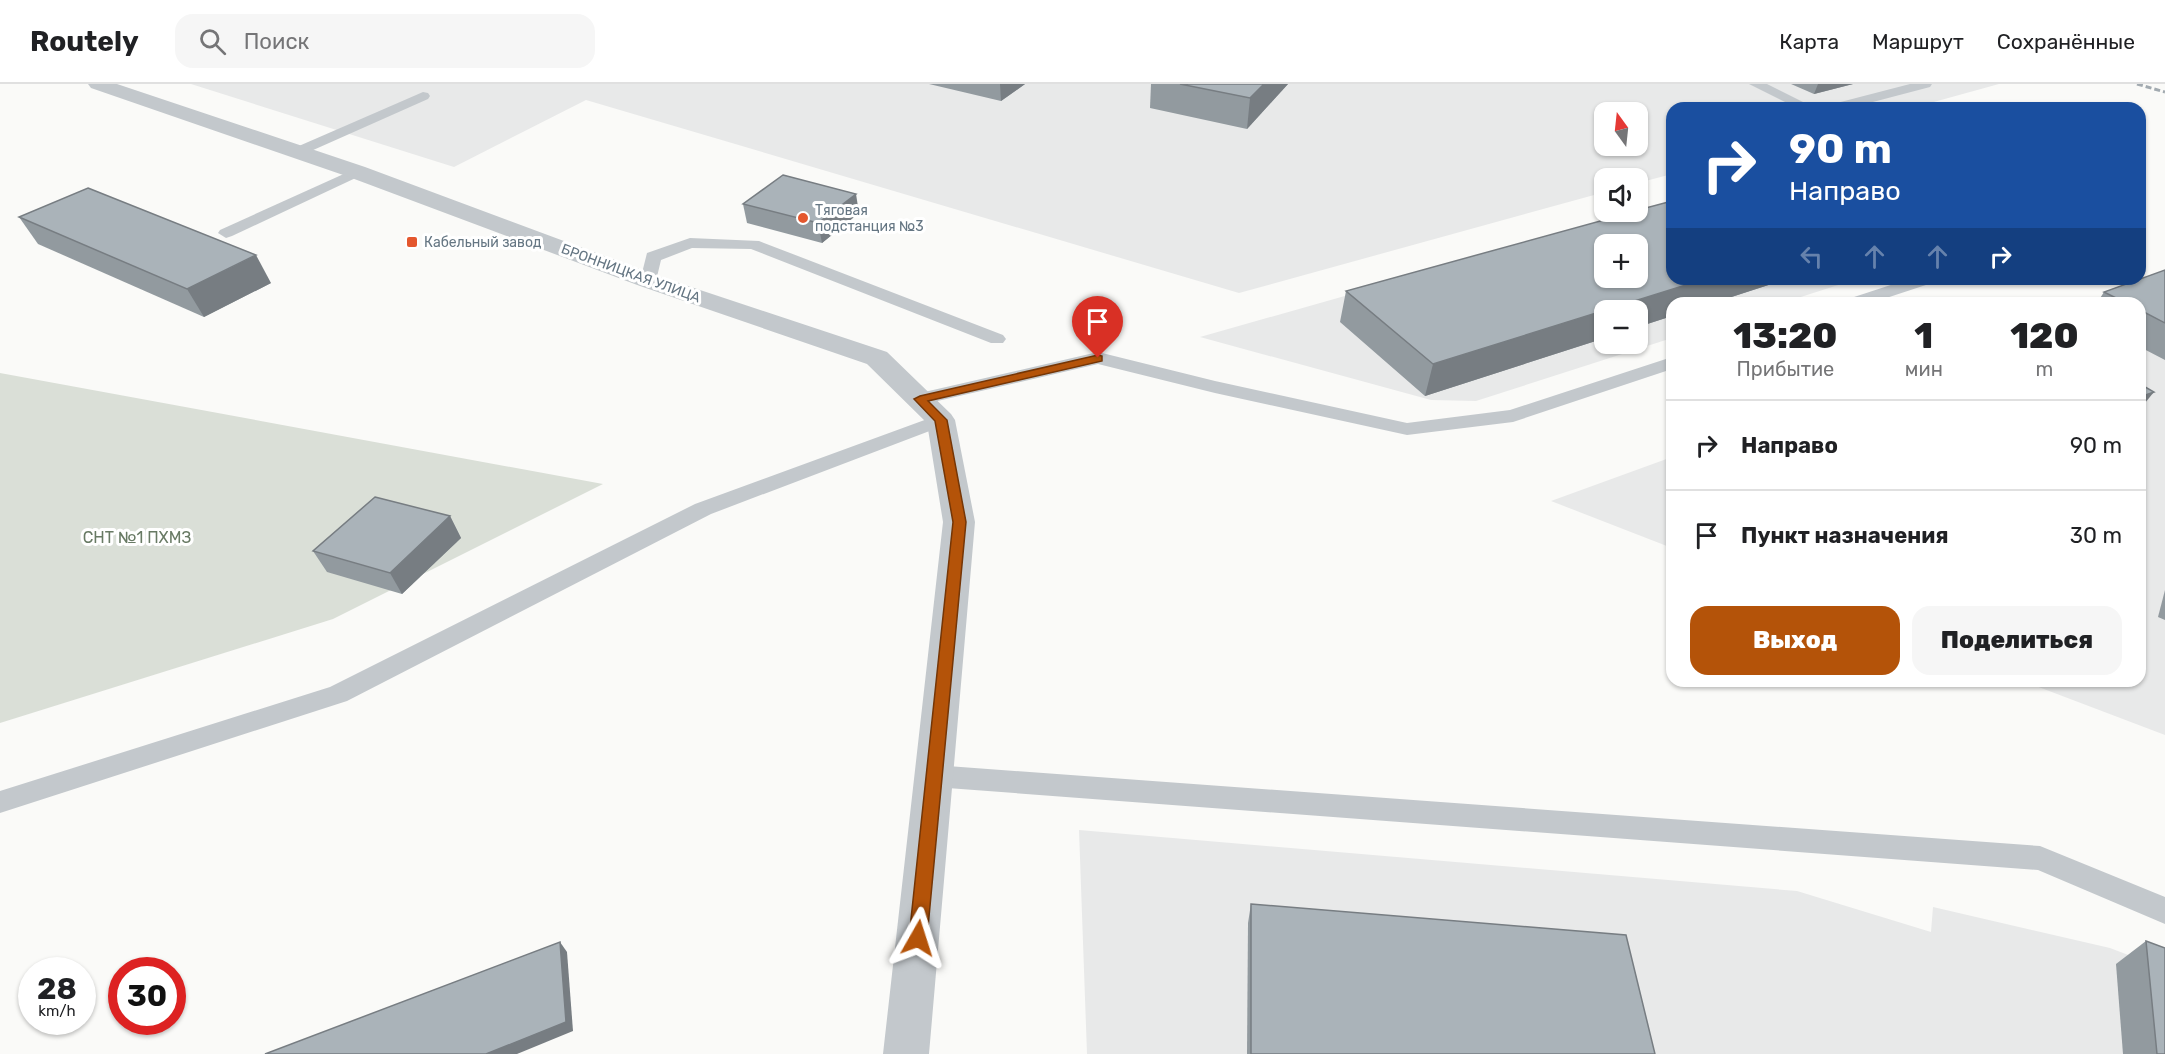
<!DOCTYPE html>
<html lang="ru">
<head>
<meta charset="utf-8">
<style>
	:root { --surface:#fff; --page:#f6f6f6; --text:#202124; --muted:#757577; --line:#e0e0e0; --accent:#b45309 }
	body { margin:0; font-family:Rubik,sans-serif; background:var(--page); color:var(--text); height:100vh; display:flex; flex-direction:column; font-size:22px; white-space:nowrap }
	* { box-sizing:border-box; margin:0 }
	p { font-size:20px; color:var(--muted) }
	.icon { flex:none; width:33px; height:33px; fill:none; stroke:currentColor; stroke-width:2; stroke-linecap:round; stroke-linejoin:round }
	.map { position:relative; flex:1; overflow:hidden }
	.panel { position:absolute; left:1666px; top:213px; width:480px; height:390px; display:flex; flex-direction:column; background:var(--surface); border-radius:18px; box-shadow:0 2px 4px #0004 }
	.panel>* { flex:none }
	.hud { position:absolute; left:1666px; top:18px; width:480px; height:183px; border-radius:18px; box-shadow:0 2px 4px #0004; background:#1a4fa0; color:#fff; overflow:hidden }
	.needle { width:39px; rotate:345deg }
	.controls { position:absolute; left:1594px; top:18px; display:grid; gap:12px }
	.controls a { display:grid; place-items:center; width:54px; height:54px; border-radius:12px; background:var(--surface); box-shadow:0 2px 4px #0004; font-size:30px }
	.speed { position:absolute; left:18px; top:873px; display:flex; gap:12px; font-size:30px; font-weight:700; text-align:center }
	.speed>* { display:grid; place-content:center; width:78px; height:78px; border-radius:50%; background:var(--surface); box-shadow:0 2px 4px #0004; line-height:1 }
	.speed small { font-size:15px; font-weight:400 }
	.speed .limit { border:9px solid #d22; background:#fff; color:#111 }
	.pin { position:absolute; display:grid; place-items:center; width:51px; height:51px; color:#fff; margin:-62px -26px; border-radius:50% 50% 50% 0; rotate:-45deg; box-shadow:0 0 6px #0007 }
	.pin .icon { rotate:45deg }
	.me { position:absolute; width:66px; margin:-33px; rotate:6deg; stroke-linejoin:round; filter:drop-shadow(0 0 4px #0008) }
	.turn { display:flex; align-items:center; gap:21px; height:126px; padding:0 24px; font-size:27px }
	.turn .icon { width:78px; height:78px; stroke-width:2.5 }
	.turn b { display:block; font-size:42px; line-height:51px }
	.lanes { display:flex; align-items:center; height:57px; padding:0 24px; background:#0003; justify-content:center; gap:30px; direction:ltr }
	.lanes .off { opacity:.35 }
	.eta { display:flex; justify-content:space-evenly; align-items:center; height:102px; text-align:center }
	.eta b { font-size:36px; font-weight:800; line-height:42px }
	.cta { display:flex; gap:12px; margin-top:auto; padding:12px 24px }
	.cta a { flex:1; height:69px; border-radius:18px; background:var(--accent); color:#fff; font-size:24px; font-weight:800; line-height:69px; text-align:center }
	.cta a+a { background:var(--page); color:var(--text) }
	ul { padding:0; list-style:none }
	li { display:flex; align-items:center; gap:18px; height:90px; padding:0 24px; border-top:2px solid var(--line) }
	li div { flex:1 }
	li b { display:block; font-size:22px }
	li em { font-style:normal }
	header { display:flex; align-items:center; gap:36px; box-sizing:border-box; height:84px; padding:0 30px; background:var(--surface); border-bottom:2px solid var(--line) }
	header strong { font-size:28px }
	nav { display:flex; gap:33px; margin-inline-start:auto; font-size:21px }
	.search { width:420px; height:54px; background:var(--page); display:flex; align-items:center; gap:15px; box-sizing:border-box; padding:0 21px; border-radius:18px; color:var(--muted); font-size:22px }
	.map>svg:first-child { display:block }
	.built { fill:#e8e9e9; fill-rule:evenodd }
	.green { fill:#dadfd7 }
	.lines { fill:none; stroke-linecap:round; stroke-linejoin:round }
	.service { fill:#c3c8cc; fill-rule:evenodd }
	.minor { fill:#c3c8cc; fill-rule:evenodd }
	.rail { stroke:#a2aab0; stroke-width:3; stroke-dasharray:6 3; stroke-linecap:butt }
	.wall { fill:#929a9f }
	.shaded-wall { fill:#777d82 }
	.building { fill:#aab3b9; stroke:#777d82; stroke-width:1.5; fill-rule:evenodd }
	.route { fill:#b45309; stroke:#753606; stroke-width:1.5 }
	.poi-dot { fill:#e4572e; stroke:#fff; stroke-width:2 }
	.labels { text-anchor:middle; stroke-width:6; stroke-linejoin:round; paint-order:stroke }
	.far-poi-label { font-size:14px; fill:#657683; stroke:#fff; text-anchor:start }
	.far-street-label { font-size:14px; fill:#657683; stroke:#fff }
	.park-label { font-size:16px; fill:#687a64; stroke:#fff }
</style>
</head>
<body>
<header>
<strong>Routely</strong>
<div class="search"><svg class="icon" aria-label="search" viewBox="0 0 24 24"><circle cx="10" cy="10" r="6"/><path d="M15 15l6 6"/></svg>Поиск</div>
<nav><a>Карта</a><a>Маршрут</a><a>Сохранённые</a></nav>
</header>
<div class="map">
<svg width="2165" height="970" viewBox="0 0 2165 970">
	<rect width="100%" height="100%" fill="#fafaf8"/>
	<g class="built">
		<path d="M191,0H1999L1912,24H1672V90L1638,99V94H1605V108L1239,209L586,16L454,83ZM1605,28H1638V62H1605Z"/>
		<path d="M1672,135V195H1857L1782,219H1672V254L1476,317L1431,316L1200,253L1422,190ZM1605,160H1638V194H1605ZM1605,226H1638V260H1605Z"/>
		<polygon points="2165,195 2165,651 2023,597 2140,597 2140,219"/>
		<polygon points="1672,373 1672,464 1551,417"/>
		<polygon points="1079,746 1797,807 1931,848 1933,823 2110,864 2165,885 2165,970 1087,970"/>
	</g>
	<polygon class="green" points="0,289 603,400 333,535 0,639"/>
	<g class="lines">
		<g class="service">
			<polygon points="1749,0 1767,0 1815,24 1797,24"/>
			<polygon points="1910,0 1932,0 1930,3 1850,24 1827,24 1829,21"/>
			<polygon points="423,8 428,9 430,12 428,15 302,71 292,71 290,68 292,65"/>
			<polygon points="357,84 362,85 364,88 362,91 232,152 226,154 218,149 220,146"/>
			<polygon points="690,154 759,157 1003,251 1006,255 1003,259 991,259 751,165 692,164 661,176 655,201 643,201 640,197 647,169"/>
			<polygon points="1909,195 1934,195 1932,199 1871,219 1845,219 1848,215"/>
			<polygon points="1098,268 1215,297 1407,339 1510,326 1672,273 1672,285 1513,338 1407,351 1215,309 1098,280 920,321 913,319 910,315 913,311 920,309"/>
			<polygon points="941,330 948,332 951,336 948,340 711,430 347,617 0,729 0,707 330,603 695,420"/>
			<polygon points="934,681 2040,762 2165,813 2165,840 2038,786 934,703 925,700 921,692 925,684"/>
		</g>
		<polygon class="minor" points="88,0 117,0 365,83 658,192 887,268 951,330 955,336 975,438 929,970 883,970 943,438 927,339 867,280 640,202 349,93 91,4"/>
		<polyline class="rail" points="2137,0 2165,8"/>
	</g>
	<g class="wall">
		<polygon points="929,0 1025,0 1001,17"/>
		<polygon points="1151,0 1288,0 1247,45 1150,24"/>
		<polygon points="1791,0 1853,0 1814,10"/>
		<polygon points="743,120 859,129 822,159 747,139"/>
		<polygon points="19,133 271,199 204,233 38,160"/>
		<polygon points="2165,186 2165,276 2140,263 2140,219 2097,219 2104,208"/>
		<polygon points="1672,195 1787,195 1713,219 1672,219 1672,232 1638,243 1638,226 1605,226 1605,254 1425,312 1340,238 1346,207"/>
		<polygon points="450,432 461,454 402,510 327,488 313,467"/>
		<polygon points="2165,506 2165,536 2158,533"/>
		<polygon points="1251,820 1655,970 1247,970 1248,839"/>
		<polygon points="2146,857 2165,970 2123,970 2116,880"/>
	</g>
	<g class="shaded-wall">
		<polygon points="1000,0 1025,0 1001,17"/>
		<polygon points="1264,0 1288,0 1247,45 1250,14"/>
		<polygon points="1818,0 1853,0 1814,10"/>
		<polygon points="856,110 859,129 822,159 818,139"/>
		<polygon points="256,171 271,199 204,233 187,205"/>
		<polygon points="1705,195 1787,195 1713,219 1672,219 1672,232 1638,243 1638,226 1605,226 1605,254 1425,312 1433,280"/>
		<polygon points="2154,308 2140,325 2140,313"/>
		<polygon points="450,432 461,454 402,510 390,489"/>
		<polygon points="560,858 567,868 573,947 517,970 486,970"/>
	</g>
	<g class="building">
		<polygon points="1180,0 1264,0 1250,14"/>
		<polygon points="783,91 856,110 818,139 743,120"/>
		<polygon points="88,104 256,171 187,205 19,133"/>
		<path d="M1672,117V195H1705L1433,280L1346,207L1633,128H1638V126ZM1605,160H1638V194H1605Z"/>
		<polygon points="2165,186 2165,239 2140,226 2140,219 2126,219 2104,208"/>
		<polygon points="2140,300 2154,308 2140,313"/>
		<polygon points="375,413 450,432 390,489 313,467"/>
		<polygon points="1251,820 1626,851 1655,970 1251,970"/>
		<polygon points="2146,857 2165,864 2165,970 2157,970"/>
		<polygon points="560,858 566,938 486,970 265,970"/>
	</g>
	<polygon class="route" points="1098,271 1102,272 1102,277 928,317 947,336 966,438 927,854 924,860 918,862 911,860 909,854 953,438 935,337 914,315 920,312"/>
	<g class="poi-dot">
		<circle cx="803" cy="134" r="6"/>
		<rect x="406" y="152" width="12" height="12" rx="3"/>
	</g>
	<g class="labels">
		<g class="far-poi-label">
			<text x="815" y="131">Тяговая<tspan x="815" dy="16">подстанция №3</tspan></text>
			<text x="424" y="163">Кабельный завод</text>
		</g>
		<g class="far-street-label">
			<text transform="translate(631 189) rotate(20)" y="5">БРОННИЦКАЯ УЛИЦА</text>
		</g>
		<g class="park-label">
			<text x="137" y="459">СНТ №1 ПХМЗ</text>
		</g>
	</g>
</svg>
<div class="controls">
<a><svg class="needle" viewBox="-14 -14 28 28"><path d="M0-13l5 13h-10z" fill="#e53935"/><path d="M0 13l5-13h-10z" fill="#757577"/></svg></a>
<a><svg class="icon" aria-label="sound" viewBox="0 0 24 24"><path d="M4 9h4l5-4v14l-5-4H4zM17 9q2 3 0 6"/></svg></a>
<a>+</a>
<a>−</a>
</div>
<div class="speed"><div>28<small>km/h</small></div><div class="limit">30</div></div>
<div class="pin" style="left:1098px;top:274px;background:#d93025"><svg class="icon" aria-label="arrive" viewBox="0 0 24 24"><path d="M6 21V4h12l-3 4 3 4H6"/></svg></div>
<svg class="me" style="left:918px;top:854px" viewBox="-20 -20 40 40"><path d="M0-17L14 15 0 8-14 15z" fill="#b45309" stroke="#fff" stroke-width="4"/></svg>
<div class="hud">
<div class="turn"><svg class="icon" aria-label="right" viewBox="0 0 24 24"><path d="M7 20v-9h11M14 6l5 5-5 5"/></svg><div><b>90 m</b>Направо</div></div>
<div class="lanes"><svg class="icon off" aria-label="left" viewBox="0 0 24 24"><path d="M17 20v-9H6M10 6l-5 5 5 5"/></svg><svg class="icon off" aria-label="ahead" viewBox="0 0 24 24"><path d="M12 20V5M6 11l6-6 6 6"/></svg><svg class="icon off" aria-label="ahead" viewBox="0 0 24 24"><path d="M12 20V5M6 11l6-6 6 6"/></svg><svg class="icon" aria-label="right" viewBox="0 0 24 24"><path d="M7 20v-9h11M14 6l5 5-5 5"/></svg></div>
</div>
<section class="panel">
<div class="eta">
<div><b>13:20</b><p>Прибытие</p></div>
<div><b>1</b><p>мин</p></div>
<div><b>120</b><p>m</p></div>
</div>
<ul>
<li><svg class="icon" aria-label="right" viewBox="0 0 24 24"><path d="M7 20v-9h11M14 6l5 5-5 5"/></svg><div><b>Направо</b></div><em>90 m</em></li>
<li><svg class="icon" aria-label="arrive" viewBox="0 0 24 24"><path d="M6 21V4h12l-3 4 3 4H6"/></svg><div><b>Пункт назначения</b></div><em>30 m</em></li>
</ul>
<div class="cta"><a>Выход</a><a>Поделиться</a></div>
</section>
</div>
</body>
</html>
